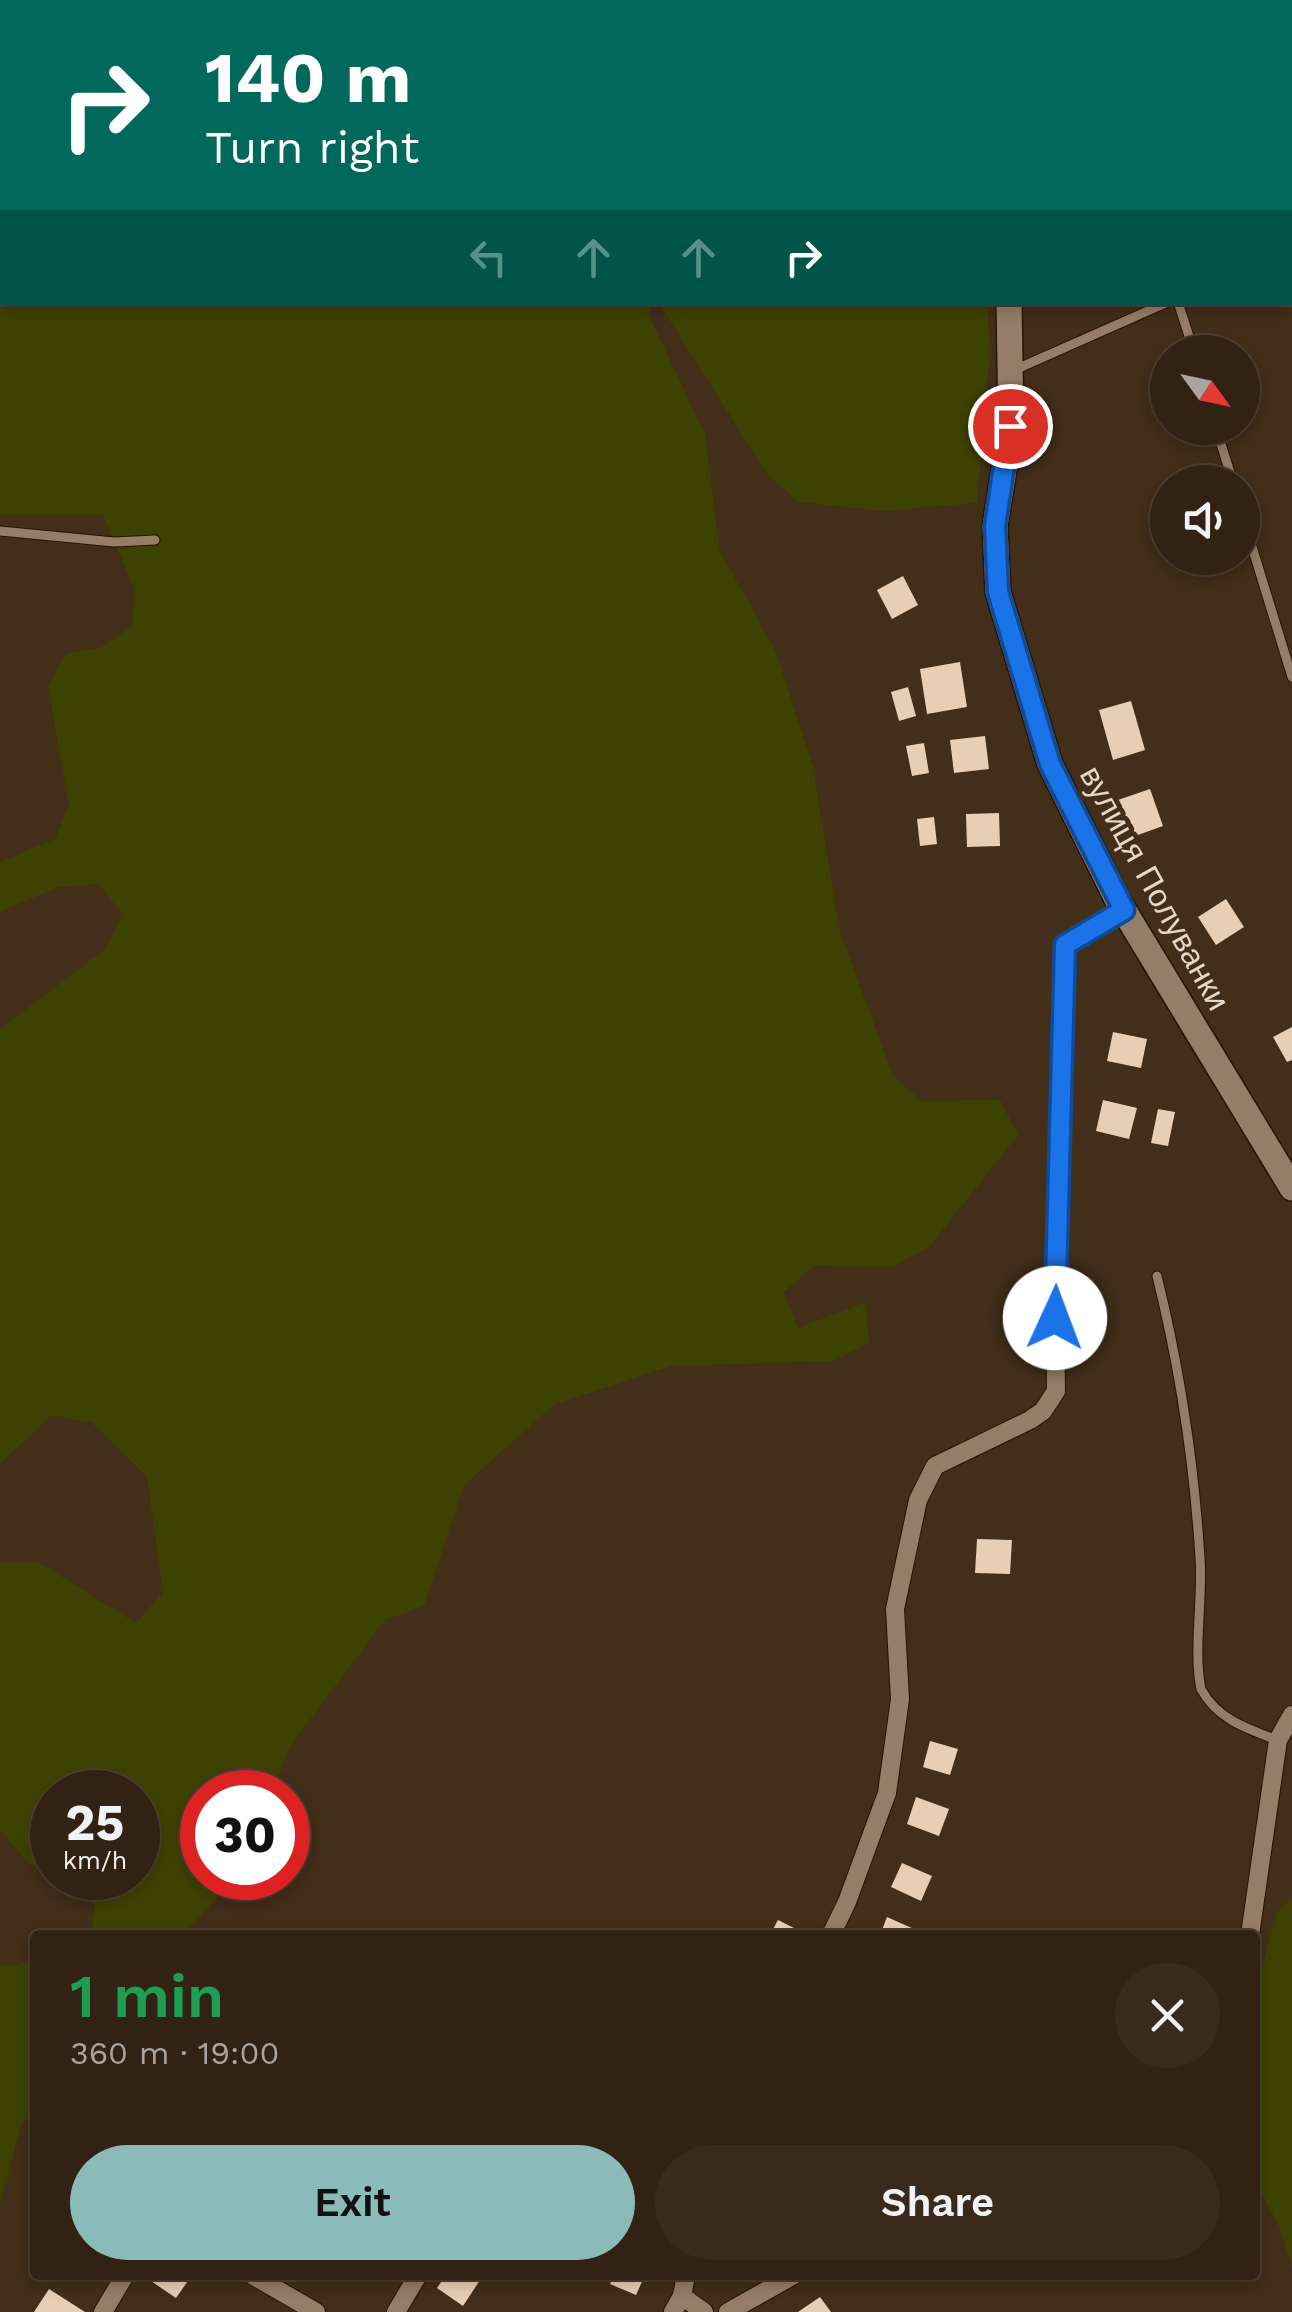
<!DOCTYPE html>
<html lang="en">
<head>
<meta charset="utf-8">
<style>
	:root { --surface:#322213; --page:#3a2a1c; --text:#f1f3f6; --muted:#a8a4a0; --line:#4d3f33; --accent:#8bbbb9 }
	body { margin:0; font-family:"Work Sans",sans-serif; background:var(--page); color:var(--text); height:100vh; display:flex; flex-direction:column; font-size:38px; white-space:nowrap }
	* { box-sizing:border-box; margin:0 }
	p { font-size:32px; color:var(--muted) }
	.icon { flex:none; width:55px; height:55px; fill:none; stroke:currentColor; stroke-width:2; stroke-linecap:round; stroke-linejoin:round }
	.map { position:relative; flex:1; overflow:hidden }
	.side { position:absolute; left:30px; top:1930px; width:1230px; height:350px; display:flex; flex-direction:column; background:var(--surface); border-radius:10px; box-shadow:0 5px 15px #0003,0 0 0 2px var(--line) }
	.side>* { flex:none }
	.banner { position:absolute; left:0px; top:0px; width:1292px; height:305px; box-shadow:0 5px 15px #0003,0 0 0 2px var(--line); background:#00695c; color:#fff; overflow:hidden }
	.needle { width:65px; rotate:123deg }
	.fabs { position:absolute; left:1150px; top:335px; display:grid; gap:20px }
	.fabs a { display:grid; place-items:center; width:110px; height:110px; border-radius:50%; background:var(--surface); box-shadow:0 5px 15px #0003,0 0 0 2px var(--line); font-size:50px }
	.speed { position:absolute; left:30px; top:1770px; display:flex; gap:20px; font-size:50px; font-weight:700; text-align:center }
	.speed>* { display:grid; place-content:center; width:130px; height:130px; border-radius:50%; background:var(--surface); box-shadow:0 5px 15px #0003,0 0 0 2px var(--line); line-height:1 }
	.speed small { font-size:25px; font-weight:400 }
	.speed .limit { border:15px solid #d22; background:#fff; color:#111 }
	.pin { position:absolute; display:grid; place-items:center; width:85px; height:85px; color:#fff; margin:-42px; border:5px solid #fff; border-radius:50%; box-shadow:0 2px 10px #0007 }
	.me { position:absolute; width:110px; margin:-55px; rotate:2deg; stroke-linejoin:round; filter:drop-shadow(0 0 8px #0008) }
	.turn { display:flex; align-items:center; gap:35px; height:210px; padding:0 40px; font-size:45px }
	.turn .icon { width:130px; height:130px; stroke-width:2.5 }
	.turn b { display:block; font-size:70px; line-height:85px }
	.lanes { display:flex; align-items:center; height:95px; padding:0 40px; background:#0003; justify-content:center; gap:50px; direction:ltr }
	.lanes .off { opacity:.35 }
	.round { display:grid; place-items:center; flex:none; width:105px; height:105px; border-radius:52px; background:var(--page) }
	.overview { display:flex; align-items:center; justify-content:space-between; height:170px; padding:0 40px }
	h1 { font-size:60px; font-weight:600; line-height:75px; color:#1e9e55 }
	.cta { display:flex; gap:20px; margin-top:auto; padding:20px 40px }
	.cta a { flex:1; height:115px; border-radius:60px; background:var(--accent); color:#111; font-size:40px; font-weight:600; line-height:115px; text-align:center }
	.cta a+a { background:var(--page); color:var(--text) }
	.map>svg:first-child { display:block }
	.green { fill:#3d4200; fill-rule:evenodd }
	.building { fill:#e8ceb5 }
	.lines { fill:none; stroke-linecap:round; stroke-linejoin:round }
	.lane-casing { stroke:#281502; stroke-width:11 }
	.street-casing { stroke:#281502; stroke-width:20 }
	.secondary-casing { stroke:#281502; stroke-width:28 }
	.path { stroke:#7c6b59; stroke-width:4; stroke-dasharray:2.5 8; stroke-linecap:butt }
	.lane { stroke:#957d67; stroke-width:9 }
	.street { stroke:#957d67; stroke-width:18 }
	.secondary { stroke:#957d67; stroke-width:25 }
	.route-casing { stroke:#114b97; stroke-width:25 }
	.route { stroke:#1a73e8; stroke-width:18 }
	.labels { text-anchor:middle; stroke-width:10; stroke-linejoin:round; paint-order:stroke }
	.street-label { font-size:32px; fill:#e4d7cb; stroke:#422e19 }
</style>
</head>
<body>
<div class="map">
<svg width="1292" height="2312" viewBox="0 0 1292 2312">
	<rect width="100%" height="100%" fill="#422e19"/>
	<g class="green">
		<path d="M0,0L941,2H2V302L649,303L651,320L705,434L720,551L776,652L813,767L839,929L893,1076L921,1101L1000,1100L1018,1135L929,1247L893,1267L814,1266L784,1292L798,1328L866,1302L869,1343L834,1361L671,1366L555,1404L464,1485L424,1606L385,1620L288,1749L273,1792H202V1878H237L181,1935H91L95,1904L27,1862L0,1830V1563H40L136,1623L163,1592L147,1477L92,1423L52,1415L0,1464V1029L105,949L123,915L99,884L58,887L0,912V862L55,839L69,805L48,688L66,654L102,647L132,626L134,588L103,515H0ZM52,1792H138V1878H52Z"/>
		<polygon points="659,303 987,303 990,352 977,503 883,511 798,502 767,474"/>
		<polygon points="1292,1898 1292,2267 1279,2226 1255,2181 1255,1995 1277,1912"/>
		<polygon points="35,1960 35,2111 21,2124 0,2205 0,1964 14,1966"/>
	</g>
	<g class="building">
		<polygon points="903,576 918,605 892,619 877,590"/>
		<polygon points="960,662 967,707 927,714 920,669"/>
		<polygon points="908,687 916,716 899,721 891,692"/>
		<polygon points="1131,701 1145,750 1113,760 1099,710"/>
		<polygon points="985,736 989,769 954,773 950,740"/>
		<polygon points="924,743 929,773 912,776 906,746"/>
		<polygon points="1150,789 1163,826 1124,840 1112,802"/>
		<polygon points="999,813 1000,846 967,847 966,814"/>
		<polygon points="934,817 937,844 920,846 917,819"/>
		<polygon points="1226,899 1244,927 1216,945 1198,917"/>
		<polygon points="1292,1027 1292,1060 1287,1062 1273,1037"/>
		<polygon points="1113,1032 1147,1039 1141,1068 1107,1061"/>
		<polygon points="1103,1100 1137,1108 1129,1139 1096,1131"/>
		<polygon points="1158,1109 1175,1112 1168,1146 1151,1143"/>
		<polygon points="977,1539 1012,1540 1010,1574 975,1573"/>
		<polygon points="930,1741 958,1749 950,1775 923,1767"/>
		<polygon points="916,1797 949,1809 939,1836 907,1824"/>
		<polygon points="902,1863 932,1876 921,1901 891,1887"/>
		<polygon points="887,1917 914,1929 912,1935 880,1935"/>
		<polygon points="778,1920 808,1935 770,1935"/>
		<polygon points="151,2275 192,2275 176,2298 148,2279"/>
		<polygon points="446,2275 473,2275 480,2280 463,2306 437,2288"/>
		<polygon points="615,2275 645,2275 636,2295 610,2284"/>
		<polygon points="49,2289 85,2312 34,2312"/>
		<polygon points="820,2297 831,2312 798,2312"/>
	</g>
	<g class="lines">
		<g class="lane-casing">
			<g id="lane">
				<polyline points="0,24 2,30"/>
				<polyline points="1178,302 1194,352"/>
				<polyline points="1012,371 1168,302"/>
				<polyline points="1216,428 1233,482"/>
				<polyline points="1242,514 1292,677"/>
				<polyline points="0,531 114,542 155,540"/>
				<path d="M1157,1276C1180,1369 1194,1462 1200,1558C1203,1598 1193,1652 1201,1689C1217,1719 1247,1729 1277,1740"/>
			</g>
		</g>
		<g class="street-casing">
			<g id="street">
				<polyline points="1290,286 1292,286"/>
				<polyline points="831,1935 847,1902 887,1793 900,1699 895,1609 918,1500 935,1466 1030,1420 1043,1411 1056,1391 1055,1318 1065,945 1124,910"/>
				<polyline points="1250,1935 1278,1740 1292,1715"/>
				<polyline points="252,2275 316,2312"/>
				<polyline points="682,2296 686,2275"/>
				<polyline points="103,2312 125,2275"/>
				<polyline points="396,2312 418,2275"/>
				<polyline points="673,2312 682,2296 704,2312"/>
				<polyline points="728,2312 794,2275"/>
			</g>
		</g>
		<g class="secondary-casing">
			<g id="secondary">
				<polyline points="962,0 963,2"/>
				<polyline points="1009,302 1011,426 995,526 998,592 1050,764 1117,899 1292,1188"/>
			</g>
		</g>
		<polyline class="path" points="1290,254 1292,254"/>
		<use href="#lane" class="lane"/>
		<use href="#street" class="street"/>
		<use href="#secondary" class="secondary"/>
	</g>
	<g class="lines">
		<g class="route-casing">
			<polyline id="route" points="1010,426 995,526 998,592 1050,764 1124,910 1065,945 1055,1318"/>
		</g>
		<use href="#route" class="route"/>
	</g>
	<g class="labels">
		<g class="street-label">
			<text transform="translate(1155 888) rotate(61)" y="11">вулиця Полуванки</text>
		</g>
	</g>
</svg>
<div class="fabs">
<a><svg class="needle" viewBox="-14 -14 28 28"><path d="M0-13l5 13h-10z" fill="#e53935"/><path d="M0 13l5-13h-10z" fill="#a8a4a0"/></svg></a>
<a><svg class="icon" aria-label="sound" viewBox="0 0 24 24"><path d="M4 9h4l5-4v14l-5-4H4zM17 9q2 3 0 6"/></svg></a>
</div>
<div class="speed"><div>25<small>km/h</small></div><div class="limit">30</div></div>
<div class="pin" style="left:1010px;top:426px;background:#d93025"><svg class="icon" aria-label="arrive" viewBox="0 0 24 24"><path d="M6 21V4h12l-3 4 3 4H6"/></svg></div>
<svg class="me" style="left:1055px;top:1318px" viewBox="-20 -20 40 40"><circle r="19" fill="#fff"/><path d="M0-13L10 11 0 6-10 11z" fill="#1a73e8"/></svg>
<div class="banner">
<div class="turn"><svg class="icon" aria-label="right" viewBox="0 0 24 24"><path d="M7 20v-9h11M14 6l5 5-5 5"/></svg><div><b>140 m</b>Turn right</div></div>
<div class="lanes"><svg class="icon off" aria-label="left" viewBox="0 0 24 24"><path d="M17 20v-9H6M10 6l-5 5 5 5"/></svg><svg class="icon off" aria-label="ahead" viewBox="0 0 24 24"><path d="M12 20V5M6 11l6-6 6 6"/></svg><svg class="icon off" aria-label="ahead" viewBox="0 0 24 24"><path d="M12 20V5M6 11l6-6 6 6"/></svg><svg class="icon" aria-label="right" viewBox="0 0 24 24"><path d="M7 20v-9h11M14 6l5 5-5 5"/></svg></div>
</div>
<section class="side">
<div class="overview"><div><h1>1 min</h1><p>360 m · 19:00</p></div><a class="round"><svg class="icon" aria-label="close" viewBox="0 0 24 24"><path d="M6 6l12 12M18 6L6 18"/></svg></a></div>
<div class="cta"><a>Exit</a><a>Share</a></div>
</section>
</div>
</body>
</html>
